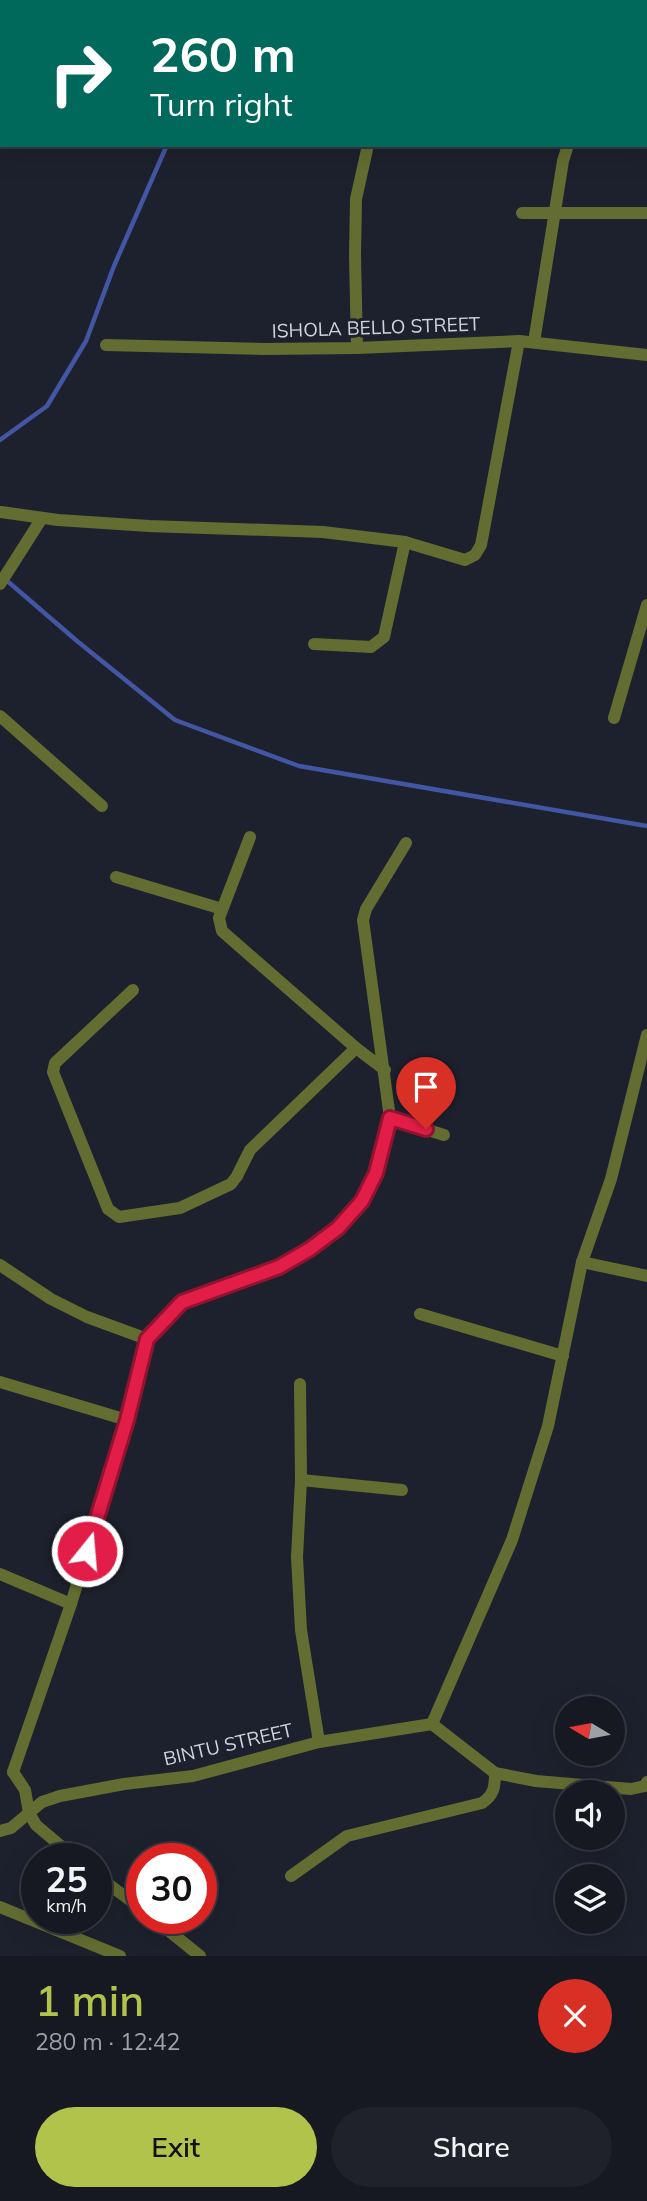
<!DOCTYPE html>
<html lang="en">
<head>
<meta charset="utf-8">
<style>
	:root { --surface:#161922; --page:#1f222a; --text:#f1f3f6; --muted:#9ea0a5; --line:#353840; --accent:#b2c34c }
	body { margin:0; font-family:Mulish,sans-serif; background:var(--page); color:var(--text); height:100vh; display:flex; flex-direction:column; font-size:26px; white-space:nowrap }
	* { box-sizing:border-box; margin:0 }
	p { font-size:23px; color:var(--muted) }
	.icon { flex:none; width:38px; height:38px; fill:none; stroke:currentColor; stroke-width:2; stroke-linecap:round; stroke-linejoin:round }
	.map { position:relative; height:1956px; overflow:hidden }
	.sheet { display:flex; flex-direction:column; background:var(--surface); flex:1 }
	.sheet>* { flex:none }
	.banner { position:absolute; left:0px; top:0px; width:648px; height:147px; box-shadow:0 7px 28px #0002,0 0 0 2px var(--line); background:#00695c; color:#fff; overflow:hidden }
	.needle { width:46px; rotate:280deg }
	.buttons { position:absolute; left:555px; top:1696px; display:grid; gap:14px }
	.buttons a { display:grid; place-items:center; width:70px; height:70px; border-radius:50%; background:var(--surface); box-shadow:0 7px 28px #0002,0 0 0 2px var(--line); font-size:35px }
	.speed { position:absolute; left:21px; top:1843px; display:flex; gap:14px; font-size:35px; font-weight:700; text-align:center }
	.speed>* { display:grid; place-content:center; width:91px; height:91px; border-radius:50%; background:var(--surface); box-shadow:0 7px 28px #0002,0 0 0 2px var(--line); line-height:1 }
	.speed small { font-size:18px; font-weight:400 }
	.speed .limit { border:10px solid #d22; background:#fff; color:#111 }
	.pin { position:absolute; display:grid; place-items:center; width:60px; height:60px; color:#fff; margin:-72px -30px; border-radius:50% 50% 50% 0; rotate:-45deg; box-shadow:0 0 7px #0007 }
	.pin .icon { rotate:45deg }
	.me { position:absolute; width:77px; margin:-38px; rotate:17deg; stroke-linejoin:round; filter:drop-shadow(0 0 5px #0008) }
	.turn { display:flex; align-items:center; gap:24px; height:147px; padding:0 35px; font-size:32px }
	.turn .icon { width:91px; height:91px; stroke-width:2.5 }
	.turn b { display:block; font-size:49px; line-height:60px }
	.round { display:grid; place-items:center; flex:none; width:74px; height:74px; border-radius:37px; background:var(--page) }
	.summary { display:flex; align-items:center; justify-content:space-between; height:119px; padding:0 35px }
	h1 { font-size:42px; font-weight:600; line-height:52px; color:var(--accent) }
	.button { display:flex; gap:14px; margin-top:auto; padding:14px 35px }
	.button a { flex:1; height:80px; border-radius:42px; background:var(--accent); color:#111; font-size:28px; font-weight:600; line-height:80px; text-align:center }
	.button a+a { background:var(--page); color:var(--text) }
	.map>svg:first-child { display:block }
	.lines { fill:none; stroke-linecap:round; stroke-linejoin:round }
	.stream { stroke:#4256a3; stroke-width:4.5 }
	.street { stroke:#646d31; stroke-width:12 }
	.route-casing { stroke:#92132f; stroke-width:18 }
	.route { stroke:#e11d48; stroke-width:12 }
	.labels { text-anchor:middle; stroke-width:6; stroke-linejoin:round; paint-order:stroke }
	.street-label { font-size:19px; fill:#d1d4dc; stroke:#1d212d }
</style>
</head>
<body>
<div class="map">
<svg width="647" height="1956" viewBox="0 0 647 1956">
	<rect width="100%" height="100%" fill="#1d212d"/>
	<g class="lines">
		<g class="stream">
			<polyline points="210,2 210,0"/>
			<polyline points="0,440 47,406 86,341 114,266 167,145"/>
			<polyline points="5,579 77,641 175,720 299,766 647,826"/>
		</g>
		<g class="street">
			<polyline points="619,2 619,0"/>
			<polyline points="522,213 647,213"/>
			<polyline points="534,342 563,161 568,145"/>
			<polyline points="106,345 265,349 357,348 519,341 647,355"/>
			<polyline points="357,348 355,256 356,199 368,145"/>
			<polyline points="1,512 58,520 149,526 323,532 405,542 465,560 475,555 481,545 519,341"/>
			<polyline points="0,584 42,518"/>
			<polyline points="314,644 371,647 384,637 405,542"/>
			<polyline points="0,716 102,806"/>
			<polyline points="614,718 647,605"/>
			<polyline points="250,837 219,918 222,931 356,1048 385,1070"/>
			<polyline points="116,877 222,909"/>
			<polyline points="133,990 55,1063 53,1072 108,1209 119,1217 180,1208 231,1184 237,1176 250,1150 356,1048"/>
			<polyline points="390,1118 444,1135"/>
			<polyline points="582,1262 647,1276"/>
			<polyline points="0,1265 51,1299 87,1317 147,1339"/>
			<polyline points="420,1314 563,1356"/>
			<polyline points="0,1382 127,1420"/>
			<polyline points="300,1384 301,1480 297,1557 301,1630 319,1742"/>
			<polyline points="301,1480 402,1490"/>
			<polyline points="0,1574 71,1604"/>
			<polyline points="432,1724 512,1540 548,1426 582,1262 611,1179 647,1035"/>
			<polyline points="432,1724 495,1773 536,1781 631,1789 645,1786 647,1782"/>
			<polyline points="13,1772 71,1604 127,1420 147,1339 182,1302 279,1267 311,1249 338,1228 362,1201 376,1173 390,1118 363,920 366,909 406,843"/>
			<polyline points="13,1772 25,1790 29,1813 36,1825 75,1858"/>
			<polyline points="0,1831 11,1828 42,1802 60,1796 124,1784 193,1776 319,1742 432,1724"/>
			<polyline points="96,1875 142,1909"/>
			<path d="M291,1876L347,1836L482,1803C494,1795 495,1787 495,1773"/>
			<polyline points="0,1907 120,1956"/>
			<polyline points="153,1918 200,1956"/>
		</g>
	</g>
	<g class="lines">
		<g class="route-casing">
			<polyline id="route" points="87,1551 127,1420 147,1339 182,1302 279,1267 310,1249 338,1228 362,1201 376,1173 390,1118 426,1129"/>
		</g>
		<use href="#route" class="route"/>
	</g>
	<g class="labels">
		<g class="street-label">
			<text transform="translate(376 327) rotate(-2)" y="7">ISHOLA BELLO STREET</text>
			<text transform="translate(228 1744) rotate(-13)" y="7">BINTU STREET</text>
		</g>
	</g>
</svg>
<div class="buttons">
<a><svg class="needle" viewBox="-14 -14 28 28"><path d="M0-13l5 13h-10z" fill="#e53935"/><path d="M0 13l5-13h-10z" fill="#9ea0a5"/></svg></a>
<a><svg class="icon" aria-label="sound" viewBox="0 0 24 24"><path d="M4 9h4l5-4v14l-5-4H4zM17 9q2 3 0 6"/></svg></a>
<a><svg class="icon" aria-label="layers" viewBox="0 0 24 24"><path d="M12 4l9 5-9 5-9-5zM3 14l9 5 9-5"/></svg></a>
</div>
<div class="speed"><div>25<small>km/h</small></div><div class="limit">30</div></div>
<div class="pin" style="left:426px;top:1129px;background:#d93025"><svg class="icon" aria-label="arrive" viewBox="0 0 24 24"><path d="M6 21V4h12l-3 4 3 4H6"/></svg></div>
<svg class="me" style="left:87px;top:1551px" viewBox="-20 -20 40 40"><circle r="17" fill="#e11d48" stroke="#fff" stroke-width="3"/><path d="M0-11L8 9 0 5-8 9z" fill="#fff"/></svg>
<div class="banner">
<div class="turn"><svg class="icon" aria-label="right" viewBox="0 0 24 24"><path d="M7 20v-9h11M14 6l5 5-5 5"/></svg><div><b>260 m</b>Turn right</div></div>
</div>
</div>
<section class="sheet">
<div class="summary"><div><h1>1 min</h1><p>280 m · 12:42</p></div><a class="round" style="background:#d93025;color:#fff"><svg class="icon" aria-label="close" viewBox="0 0 24 24"><path d="M6 6l12 12M18 6L6 18"/></svg></a></div>
<div class="button"><a>Exit</a><a>Share</a></div>
</section>
</body>
</html>
